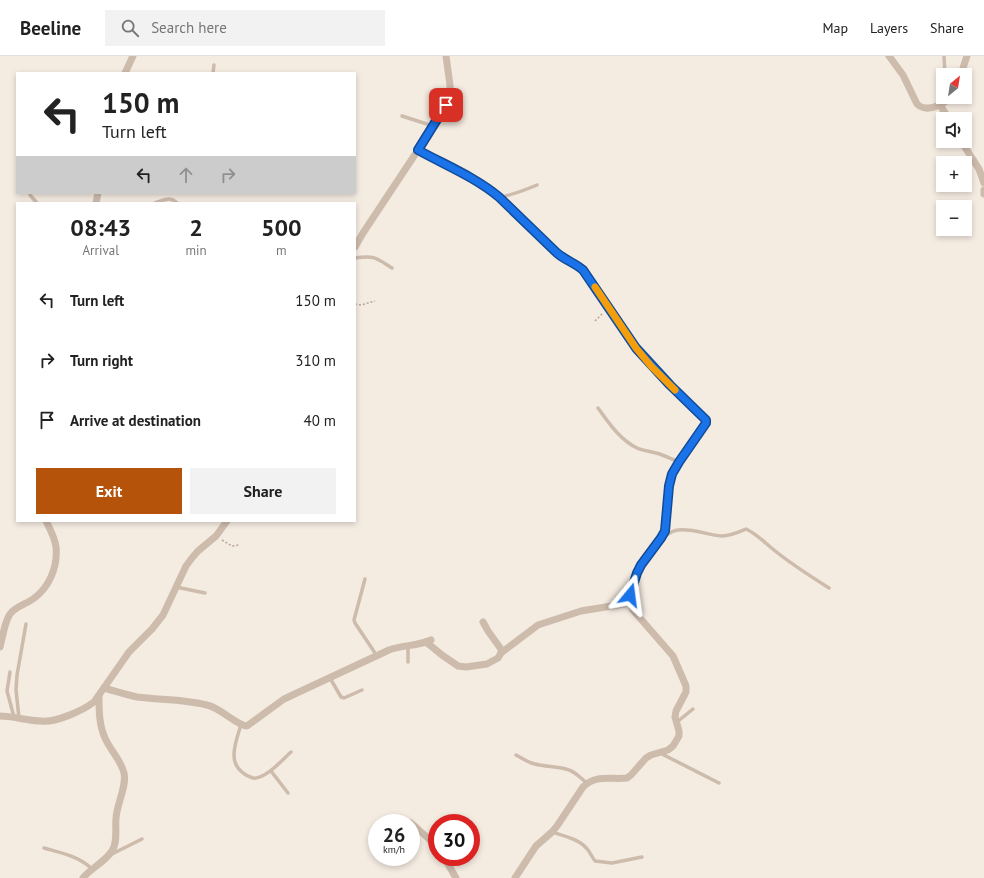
<!DOCTYPE html>
<html lang="en">
<head>
<meta charset="utf-8">
<style>
	:root { --surface:#fff; --page:#f2f2f2; --text:#222; --muted:#767676; --line:#e0e0e0; --accent:#b45309 }
	body { margin:0; font-family:"PT Sans",sans-serif; background:var(--page); color:var(--text); height:100vh; display:flex; flex-direction:column; font-size:15px; white-space:nowrap }
	* { box-sizing:border-box; margin:0 }
	p { font-size:13px; color:var(--muted) }
	.icon { flex:none; width:22px; height:22px; fill:none; stroke:currentColor; stroke-width:2; stroke-linecap:round; stroke-linejoin:round }
	.map { position:relative; flex:1; overflow:hidden }
	.sheet { position:absolute; left:16px; top:146px; width:340px; height:320px; display:flex; flex-direction:column; background:var(--surface); border-radius:0px; box-shadow:0 2px 6px #0003 }
	.sheet>* { flex:none }
	.guide { position:absolute; left:16px; top:16px; width:340px; height:122px; border-radius:0px; box-shadow:0 2px 6px #0003; background:#fff; color:var(--text); overflow:hidden }
	.needle { width:26px; rotate:30deg }
	.fabs { position:absolute; left:936px; top:12px; display:grid; gap:8px }
	.fabs a { display:grid; place-items:center; width:36px; height:36px; border-radius:0px; background:var(--surface); box-shadow:0 2px 6px #0003; font-size:20px }
	.speed { position:absolute; left:368px; top:758px; display:flex; gap:8px; font-size:20px; font-weight:700; text-align:center }
	.speed>* { display:grid; place-content:center; width:52px; height:52px; border-radius:50%; background:var(--surface); box-shadow:0 2px 6px #0003; line-height:1 }
	.speed small { font-size:10px; font-weight:400 }
	.speed .limit { border:6px solid #d22; background:#fff; color:#111 }
	.pin { position:absolute; display:grid; place-items:center; width:34px; height:34px; color:#fff; margin:-17px; border-radius:8px; box-shadow:0 2px 6px #0006 }
	.me { position:absolute; width:44px; margin:-22px; rotate:16deg; stroke-linejoin:round; filter:drop-shadow(0 0 3px #0008) }
	.turn { display:flex; align-items:center; gap:14px; height:84px; padding:0 20px; font-size:18px }
	.turn .icon { width:52px; height:52px; stroke-width:2.5 }
	.turn b { display:block; font-size:28px; line-height:34px }
	.lanes { display:flex; align-items:center; height:38px; padding:0 20px; background:#0003; justify-content:center; gap:20px; direction:ltr }
	.lanes .off { opacity:.35 }
	.eta { display:flex; justify-content:space-evenly; align-items:center; height:68px; text-align:center }
	.eta b { font-size:24px; font-weight:700; line-height:28px }
	.primary-button { display:flex; gap:8px; margin-top:auto; padding:8px 20px }
	.primary-button a { flex:1; height:46px; border-radius:0px; background:var(--accent); color:#fff; font-size:16px; font-weight:700; line-height:46px; text-align:center }
	.primary-button a+a { background:var(--page); color:var(--text) }
	ul { padding:0; list-style:none }
	li { display:flex; align-items:center; gap:12px; height:60px; padding:0 20px }
	li div { flex:1 }
	li b { display:block; font-size:15px }
	li em { font-style:normal }
	header { display:flex; align-items:center; gap:24px; box-sizing:border-box; height:56px; padding:0 20px; background:var(--surface); border-bottom:1px solid var(--line) }
	header strong { font-size:19px }
	nav { display:flex; gap:22px; margin-inline-start:auto; font-size:14px }
	.search { width:280px; height:36px; background:var(--page); display:flex; align-items:center; gap:10px; box-sizing:border-box; padding:0 14px; border-radius:0px; color:var(--muted); font-size:15px }
	.map>svg:first-child { display:block }
	.lines { fill:none; stroke-linecap:round; stroke-linejoin:round }
	.path { stroke:#b9a596; stroke-width:1.5; stroke-dasharray:2 2; stroke-linecap:butt }
	.lane { stroke:#cdbbac; stroke-width:3.5 }
	.street { stroke:#cdbbac; stroke-width:7 }
	.route-casing { stroke:#114b97; stroke-width:10 }
	.route { stroke:#1a73e8; stroke-width:7 }
	.slow { stroke:#f59e0b; stroke-width:7 }
</style>
</head>
<body>
<header>
<strong>Beeline</strong>
<div class="search"><svg class="icon" aria-label="search" viewBox="0 0 24 24"><circle cx="10" cy="10" r="6"/><path d="M15 15l6 6"/></svg>Search here</div>
<nav><a>Map</a><a>Layers</a><a>Share</a></nav>
</header>
<div class="map">
<svg width="984" height="822" viewBox="0 0 984 822">
	<rect width="100%" height="100%" fill="#f4ebe1"/>
	<g class="lines">
		<g class="path">
			<polyline points="355,248 361,249 375,245"/>
			<polyline points="595,265 603,257"/>
			<polyline points="222,484 232,490 239,489"/>
		</g>
		<g class="lane">
			<polyline points="944,0 945,19"/>
			<polyline points="213,17 214,9"/>
			<polyline points="402,60 433,70"/>
			<polyline points="30,139 37,147"/>
			<path d="M500,141C513,139 525,134 537,129"/>
			<path d="M155,147C163,144 170,140 177,147"/>
			<path d="M355,202C375,199 376,202 392,212"/>
			<path d="M598,352C609,367 620,384 637,392C643,395 650,395 656,397C664,399 671,403 679,406"/>
			<path d="M664,481C668,478 673,474 678,474C693,472 707,479 722,480C730,480 739,476 746,473C757,478 765,487 774,494C791,508 810,520 829,532"/>
			<polyline points="365,523 354,564 355,567 377,600"/>
			<polyline points="176,531 205,537"/>
			<polyline points="408,590 408,606"/>
			<polyline points="10,616 7,635 14,661"/>
			<polyline points="330,622 341,641 344,642 362,634"/>
			<polyline points="19,662 16,634 17,619 26,568"/>
			<polyline points="677,666 693,653"/>
			<path d="M241,669C238,678 234,689 234,699C234,706 237,712 242,716C244,718 250,721 253,722C265,724 283,703 291,696"/>
			<polyline points="660,697 719,727"/>
			<path d="M516,699C522,702 528,707 535,708C546,711 559,710 569,714C576,716 581,723 587,727"/>
			<polyline points="271,715 288,737"/>
			<path d="M552,776C564,780 580,783 588,794C591,798 592,801 595,805L612,807L642,801"/>
			<path d="M44,792C61,797 79,800 92,813"/>
			<polyline points="112,798 142,783"/>
		</g>
		<g class="street">
			<path d="M889,0L903,19L917,48C928,58 943,48 952,41"/>
			<polyline points="125,17 133,0"/>
			<polyline points="961,19 964,9 967,0"/>
			<polyline points="940,49 949,63"/>
			<polyline points="961,85 979,113 984,127"/>
			<path d="M418,94C445,108 475,121 499,141L557,197C565,204 575,207 583,214L636,292L670,329L706,364V367L679,406L672,418L669,430L665,475L661,482L641,509L637,517L630,539V547L633,554L673,600L686,630V636L676,655L675,661L679,675V680L673,690L668,694L651,699L646,702L631,719L627,722C611,724 596,718 583,731L557,770L552,776L536,790L515,822"/>
			<polyline points="984,134 984,138"/>
			<polyline points="96,147 98,137"/>
			<polyline points="355,191 363,177 418,94 446,49 450,39 450,29 446,0"/>
			<polyline points="426,586 442,599 458,610 466,611 487,608 498,602 501,597 501,593 488,575 483,566"/>
			<path d="M0,591C3,580 4,567 10,558C15,551 26,548 33,543C49,532 58,511 56,491C55,482 50,473 46,465"/>
			<polyline points="501,597 538,569 581,555 630,547"/>
			<path d="M104,632C115,635 126,639 137,641C160,644 184,643 207,649C221,652 236,669 247,670L284,643L389,594C403,589 418,590 431,584"/>
			<path d="M0,660C14,660 27,665 41,665C55,667 82,655 94,646L129,596L152,573L163,559L186,510L192,502L198,495L216,480L227,465"/>
			<polyline points="411,767 428,782 437,792"/>
			<polyline points="444,801 456,822"/>
			<path d="M83,822C91,812 105,806 112,795C118,786 115,772 116,762C117,747 127,730 124,717C121,704 110,694 105,682C99,669 99,654 99,640"/>
		</g>
	</g>
	<g class="lines">
		<g class="route-casing">
			<path id="route" d="M446,49L418,94C445,109 475,121 499,141L557,197C565,204 575,207 583,214L636,292L670,329L706,364V367L679,406L672,418L669,430L665,475L661,482L641,509L637,517L630,539"/>
		</g>
		<use href="#route" class="route"/>
		<polyline class="slow" points="595,231 636,292 651,310 675,334"/>
	</g>
</svg>
<div class="fabs">
<a><svg class="needle" viewBox="-14 -14 28 28"><path d="M0-13l5 13h-10z" fill="#e53935"/><path d="M0 13l5-13h-10z" fill="#767676"/></svg></a>
<a><svg class="icon" aria-label="sound" viewBox="0 0 24 24"><path d="M4 9h4l5-4v14l-5-4H4zM17 9q2 3 0 6"/></svg></a>
<a>+</a>
<a>−</a>
</div>
<div class="speed"><div>26<small>km/h</small></div><div class="limit">30</div></div>
<div class="pin" style="left:446px;top:49px;background:#d93025"><svg class="icon" aria-label="arrive" viewBox="0 0 24 24"><path d="M6 21V4h12l-3 4 3 4H6"/></svg></div>
<svg class="me" style="left:630px;top:539px" viewBox="-20 -20 40 40"><path d="M0-17L14 15 0 8-14 15z" fill="#1a73e8" stroke="#fff" stroke-width="4"/></svg>
<div class="guide">
<div class="turn"><svg class="icon" aria-label="left" viewBox="0 0 24 24"><path d="M17 20v-9H6M10 6l-5 5 5 5"/></svg><div><b>150 m</b>Turn left</div></div>
<div class="lanes"><svg class="icon" aria-label="left" viewBox="0 0 24 24"><path d="M17 20v-9H6M10 6l-5 5 5 5"/></svg><svg class="icon off" aria-label="ahead" viewBox="0 0 24 24"><path d="M12 20V5M6 11l6-6 6 6"/></svg><svg class="icon off" aria-label="right" viewBox="0 0 24 24"><path d="M7 20v-9h11M14 6l5 5-5 5"/></svg></div>
</div>
<section class="sheet">
<div class="eta">
<div><b>08:43</b><p>Arrival</p></div>
<div><b>2</b><p>min</p></div>
<div><b>500</b><p>m</p></div>
</div>
<ul>
<li><svg class="icon" aria-label="left" viewBox="0 0 24 24"><path d="M17 20v-9H6M10 6l-5 5 5 5"/></svg><div><b>Turn left</b></div><em>150 m</em></li>
<li><svg class="icon" aria-label="right" viewBox="0 0 24 24"><path d="M7 20v-9h11M14 6l5 5-5 5"/></svg><div><b>Turn right</b></div><em>310 m</em></li>
<li><svg class="icon" aria-label="arrive" viewBox="0 0 24 24"><path d="M6 21V4h12l-3 4 3 4H6"/></svg><div><b>Arrive at destination</b></div><em>40 m</em></li>
</ul>
<div class="primary-button"><a>Exit</a><a>Share</a></div>
</section>
</div>
</body>
</html>
